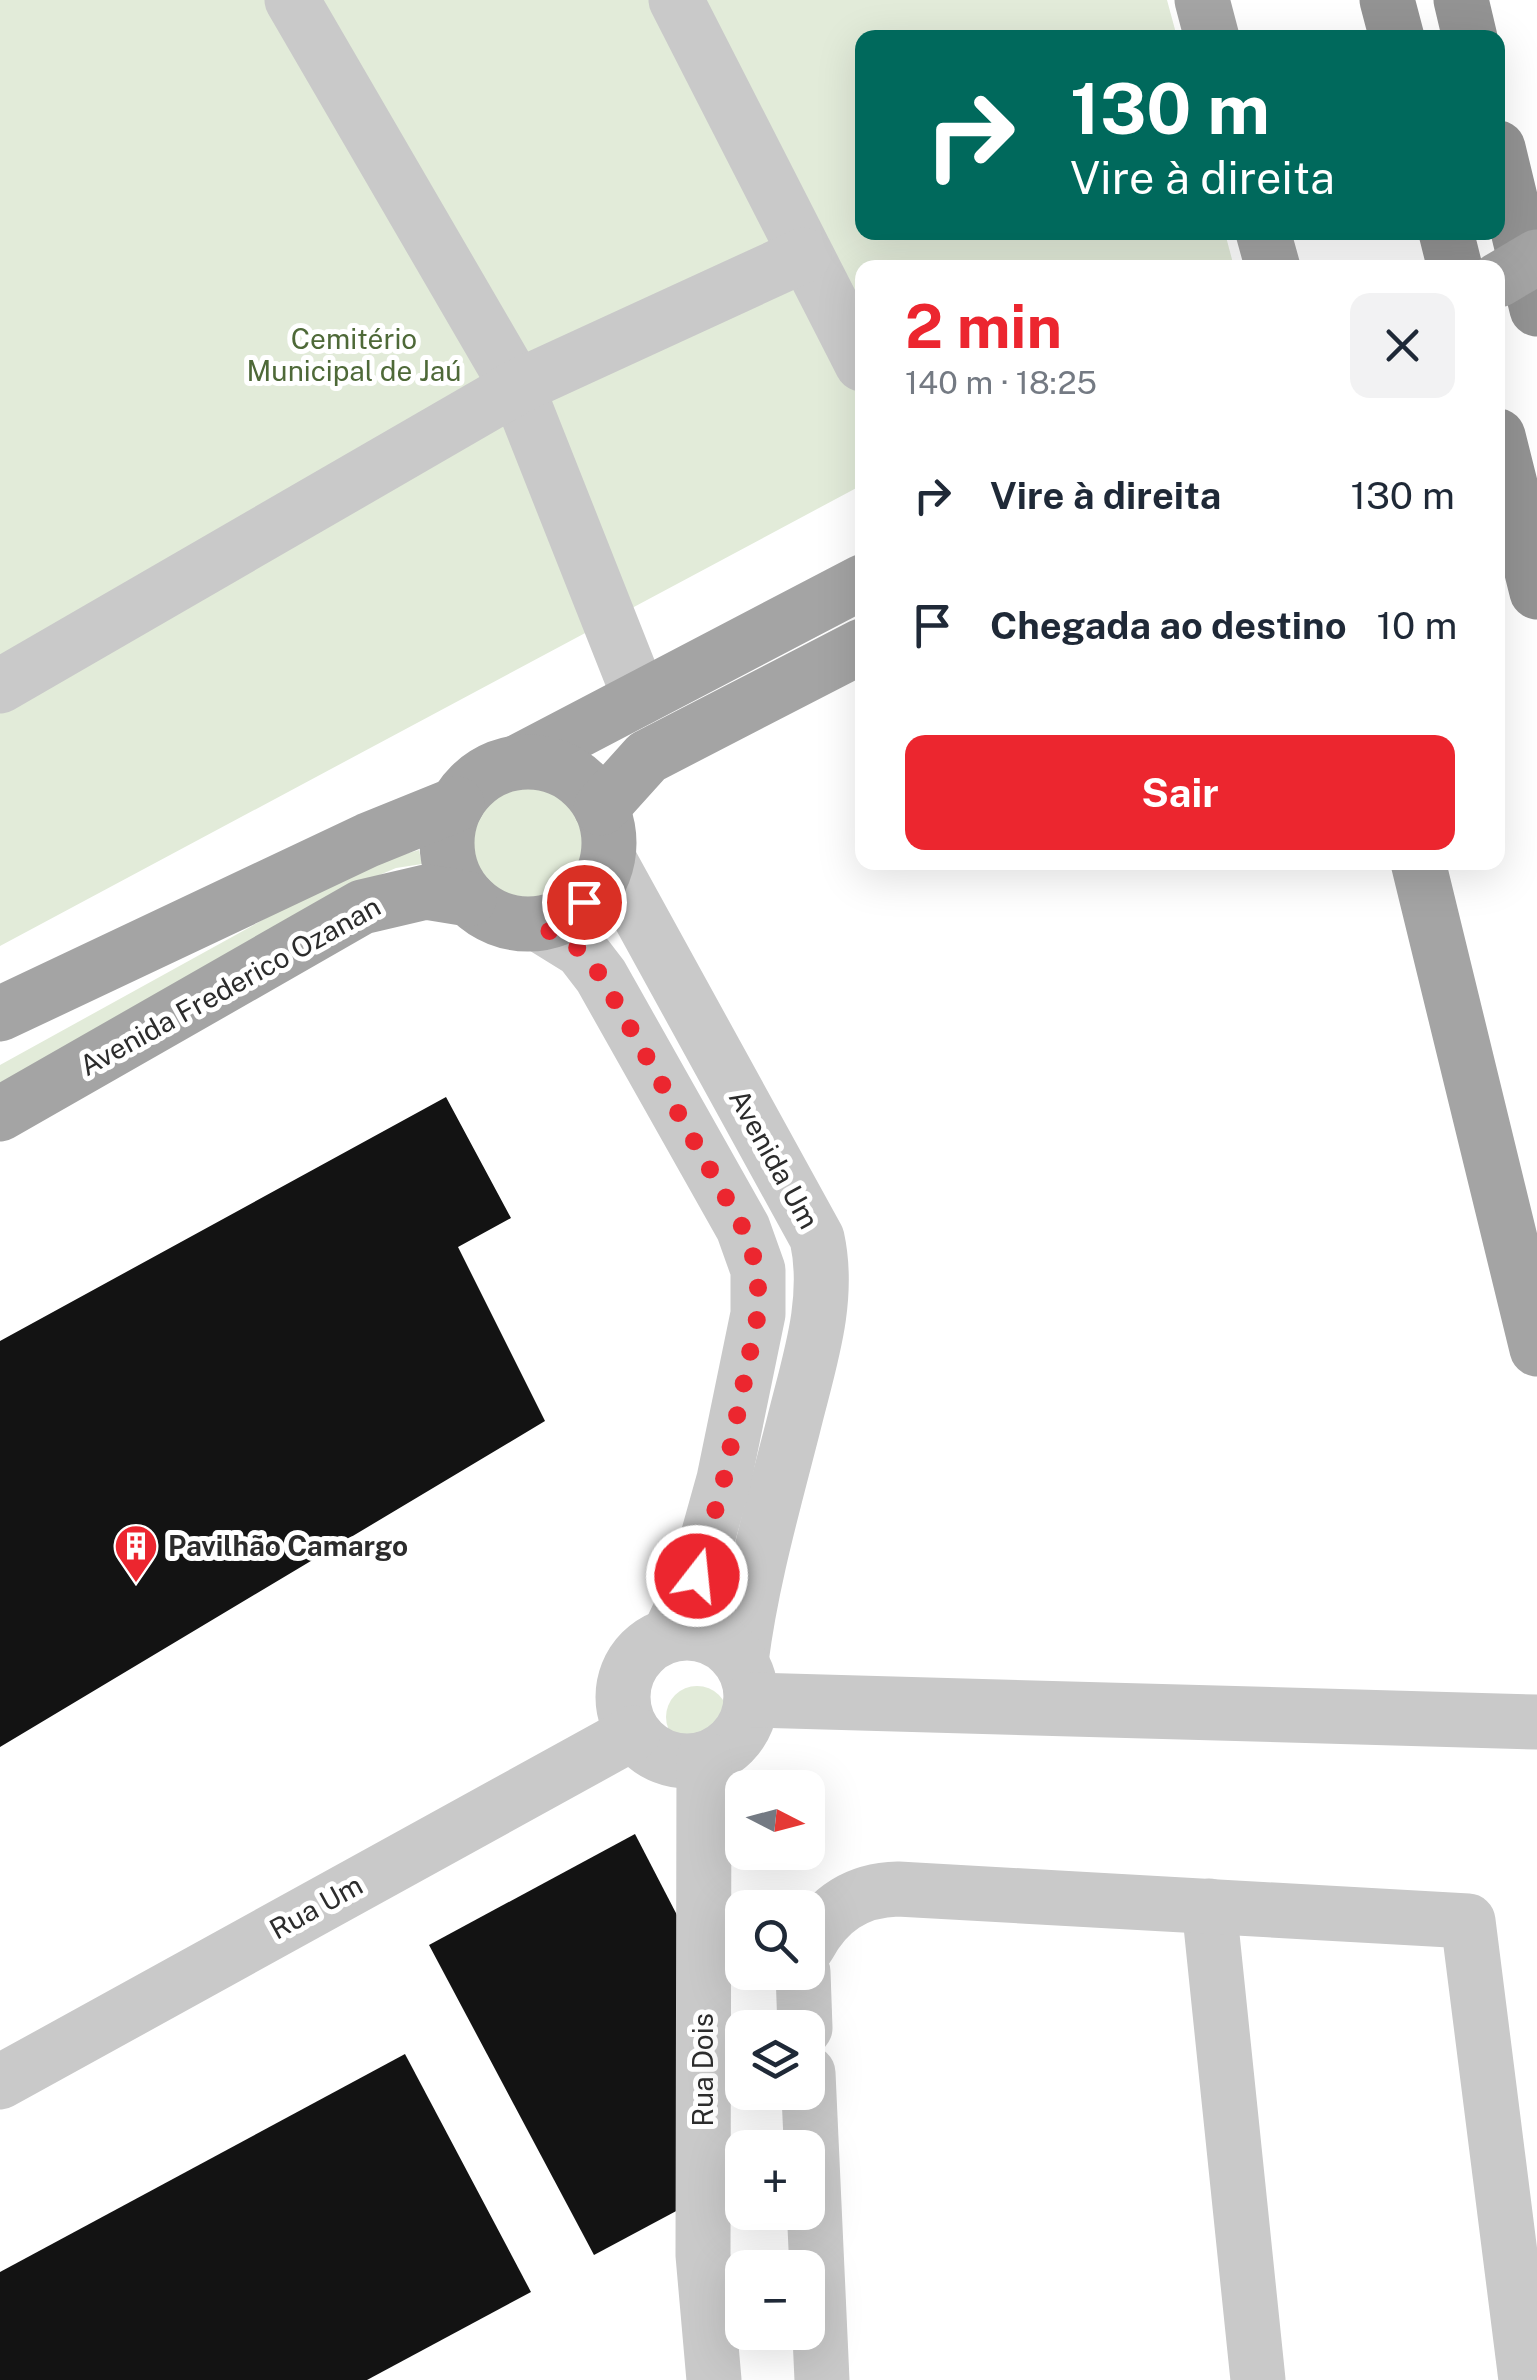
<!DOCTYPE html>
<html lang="pt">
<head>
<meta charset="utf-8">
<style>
	:root { --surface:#fff; --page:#f2f2f3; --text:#1f2937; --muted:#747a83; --accent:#ec262f }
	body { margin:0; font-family:"Public Sans",sans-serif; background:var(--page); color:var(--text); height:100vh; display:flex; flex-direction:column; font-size:38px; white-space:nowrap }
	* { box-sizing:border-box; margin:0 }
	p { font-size:32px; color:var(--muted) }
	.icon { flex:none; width:55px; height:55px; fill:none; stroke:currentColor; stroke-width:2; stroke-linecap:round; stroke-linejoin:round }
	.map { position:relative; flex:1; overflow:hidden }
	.sheet { position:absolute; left:855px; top:260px; width:650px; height:610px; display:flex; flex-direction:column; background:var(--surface); border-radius:20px; box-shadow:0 10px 40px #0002 }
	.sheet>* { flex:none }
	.top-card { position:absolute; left:855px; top:30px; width:650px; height:210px; border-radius:20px; box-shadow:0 10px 40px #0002; background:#00695c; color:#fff; overflow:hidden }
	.needle { width:65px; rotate:96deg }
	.controls { position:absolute; left:725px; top:1770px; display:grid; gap:20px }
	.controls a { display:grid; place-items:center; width:100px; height:100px; border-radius:20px; background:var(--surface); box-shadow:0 10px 40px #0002; font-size:50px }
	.pin { position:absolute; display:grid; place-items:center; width:85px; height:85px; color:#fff; margin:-42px; border:5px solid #fff; border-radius:50%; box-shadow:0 2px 10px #0007 }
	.me { position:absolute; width:110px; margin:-55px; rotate:16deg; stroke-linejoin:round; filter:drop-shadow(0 0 8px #0008) }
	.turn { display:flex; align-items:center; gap:35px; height:210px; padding:0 50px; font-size:45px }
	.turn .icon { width:130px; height:130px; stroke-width:2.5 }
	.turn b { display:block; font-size:70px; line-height:85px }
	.round { display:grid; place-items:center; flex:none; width:105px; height:105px; border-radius:20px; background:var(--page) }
	.headline { display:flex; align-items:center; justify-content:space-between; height:170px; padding:0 50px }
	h1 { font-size:60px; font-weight:700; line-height:75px; color:var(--accent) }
	.cta { display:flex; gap:20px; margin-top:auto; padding:20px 50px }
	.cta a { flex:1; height:115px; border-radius:20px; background:var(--accent); color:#fff; font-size:40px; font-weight:700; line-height:115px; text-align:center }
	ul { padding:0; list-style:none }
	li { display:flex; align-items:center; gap:30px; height:130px; padding:0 50px }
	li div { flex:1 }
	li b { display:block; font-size:38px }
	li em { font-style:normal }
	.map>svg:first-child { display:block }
	.green { fill:#e2ebd9 }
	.building { fill:#131313 }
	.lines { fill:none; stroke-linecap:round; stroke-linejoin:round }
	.minor { stroke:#c9c9c9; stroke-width:55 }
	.major { stroke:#a4a4a4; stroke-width:55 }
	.highway { stroke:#939393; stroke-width:55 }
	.major-bridge { stroke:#a4a4a4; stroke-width:55 }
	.route { stroke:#ec262f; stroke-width:18; stroke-dasharray:0 32.4 }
	.labels { text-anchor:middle; stroke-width:10; stroke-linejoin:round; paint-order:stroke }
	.park-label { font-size:28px; fill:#4e6938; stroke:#fff }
	.street-label { font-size:28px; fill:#2c2c2c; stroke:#fff }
	.poi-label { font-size:28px; font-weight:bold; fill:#2c2c2c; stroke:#fff; text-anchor:start }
</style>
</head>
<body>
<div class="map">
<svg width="1537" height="2380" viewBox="0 0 1537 2380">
	<rect width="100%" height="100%" fill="#fff"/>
	<g class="green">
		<polygon points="0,0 1167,0 1177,37 862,38 862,232 1225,233 1234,267 862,268 862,485 0,946"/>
		<circle cx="528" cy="843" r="55"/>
		<polygon points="419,850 422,864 396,868 363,882 0,1083 0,1065 357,868"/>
		<circle cx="697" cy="1717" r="31"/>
	</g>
	<g class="building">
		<polygon points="446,1097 511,1218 458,1247 545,1421 0,1747 0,1341"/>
		<polygon points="635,1834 678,1917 680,2209 594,2255 429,1945"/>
		<polygon points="405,2054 531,2292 367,2380 0,2380 0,2272"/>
	</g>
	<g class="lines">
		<g class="minor">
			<polyline points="292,0 517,387 640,698"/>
			<polyline points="676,0 862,364"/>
			<polyline points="0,686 517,387 804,255"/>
			<path d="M608,858L817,1238C831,1302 808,1365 793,1427C773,1505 751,1582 741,1661"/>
			<polyline points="539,924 581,950 601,976 743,1228 758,1270 758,1314 724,1479 697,1576 669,1635"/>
			<circle cx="687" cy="1697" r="64"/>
			<polyline points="751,1700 1537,1722"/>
			<polyline points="704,1759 703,2255 714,2380"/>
			<polyline points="1209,1906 1258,2380"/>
			<path d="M808,1946C827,1910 856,1890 898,1889L1468,1921L1526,2380"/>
			<polyline points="803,1972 805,2028"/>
			<polyline points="808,2073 822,2380"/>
			<polyline points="0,2082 633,1733"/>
		</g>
		<g class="major">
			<polyline points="1202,0 1212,38"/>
			<polyline points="1263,232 1273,268"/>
			<polyline points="518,762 862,582"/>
			<circle cx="528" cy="843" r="81"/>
			<polyline points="601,808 647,757 862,646"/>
			<polyline points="1418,862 1537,1349"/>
			<polyline points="0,1014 368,840 457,804"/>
			<polyline points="0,1114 362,907 426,892 469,899"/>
		</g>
		<g class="highway">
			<polyline points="1387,0 1397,38"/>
			<polyline points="1461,0 1470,38"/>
			<polyline points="1498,148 1537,309"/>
			<polyline points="1446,232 1455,268"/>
			<polyline points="1498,436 1537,592"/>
		</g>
		<polyline class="major-bridge" points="1498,280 1537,257"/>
	</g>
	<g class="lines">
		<polyline class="route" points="584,902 562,916 538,924 581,950 601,976 743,1228 758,1270 758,1314 724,1479 697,1576"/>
	</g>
	<defs>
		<g id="building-pin" transform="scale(2.25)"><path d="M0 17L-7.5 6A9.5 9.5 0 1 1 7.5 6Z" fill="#ec262f" stroke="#fff"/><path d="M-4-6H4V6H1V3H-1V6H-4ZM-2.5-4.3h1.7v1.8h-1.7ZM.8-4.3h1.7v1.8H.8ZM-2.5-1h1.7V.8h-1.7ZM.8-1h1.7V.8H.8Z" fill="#fff"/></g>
	</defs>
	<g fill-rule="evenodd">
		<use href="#building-pin" x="136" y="1546"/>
	</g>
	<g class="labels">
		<g class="park-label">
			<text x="354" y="349">Cemitério<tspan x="354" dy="32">Municipal de Jaú</tspan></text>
		</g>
		<g class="street-label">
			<text transform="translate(230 986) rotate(-29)" y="10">Avenida Frederico Ozanan</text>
			<text transform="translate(774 1159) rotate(61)" y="10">Avenida Um</text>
			<text transform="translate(316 1907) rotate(-29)" y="10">Rua Um</text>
			<text transform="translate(703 2070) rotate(-90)" y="10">Rua Dois</text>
		</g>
		<g class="poi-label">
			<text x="168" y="1556">Pavilhão Camargo</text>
		</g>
	</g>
</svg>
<div class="controls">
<a><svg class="needle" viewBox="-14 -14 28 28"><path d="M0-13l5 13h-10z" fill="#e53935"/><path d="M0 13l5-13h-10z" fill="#747a83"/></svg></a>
<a><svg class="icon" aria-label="search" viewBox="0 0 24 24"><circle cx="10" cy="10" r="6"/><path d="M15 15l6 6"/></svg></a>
<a><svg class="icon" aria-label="layers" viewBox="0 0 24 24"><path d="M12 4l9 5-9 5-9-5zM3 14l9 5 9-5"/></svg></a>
<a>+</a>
<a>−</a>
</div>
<div class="pin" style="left:584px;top:902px;background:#d93025"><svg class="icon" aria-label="arrive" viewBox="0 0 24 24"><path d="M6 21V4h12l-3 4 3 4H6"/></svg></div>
<svg class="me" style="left:697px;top:1576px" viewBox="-20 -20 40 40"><circle r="17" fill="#ec262f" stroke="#fff" stroke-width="3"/><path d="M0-11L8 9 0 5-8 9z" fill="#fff"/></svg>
<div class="top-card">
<div class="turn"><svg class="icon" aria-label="right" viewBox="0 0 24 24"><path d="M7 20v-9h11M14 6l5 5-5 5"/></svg><div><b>130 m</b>Vire à direita</div></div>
</div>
<section class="sheet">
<div class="headline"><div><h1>2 min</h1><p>140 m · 18:25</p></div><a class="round"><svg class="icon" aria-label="close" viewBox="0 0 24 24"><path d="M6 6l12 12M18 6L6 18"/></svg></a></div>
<ul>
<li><svg class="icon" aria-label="right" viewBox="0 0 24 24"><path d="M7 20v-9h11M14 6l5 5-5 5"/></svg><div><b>Vire à direita</b></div><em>130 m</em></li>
<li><svg class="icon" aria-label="arrive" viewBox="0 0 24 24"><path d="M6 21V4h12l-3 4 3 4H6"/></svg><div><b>Chegada ao destino</b></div><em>10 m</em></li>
</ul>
<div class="cta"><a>Sair</a></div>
</section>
</div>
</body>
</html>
